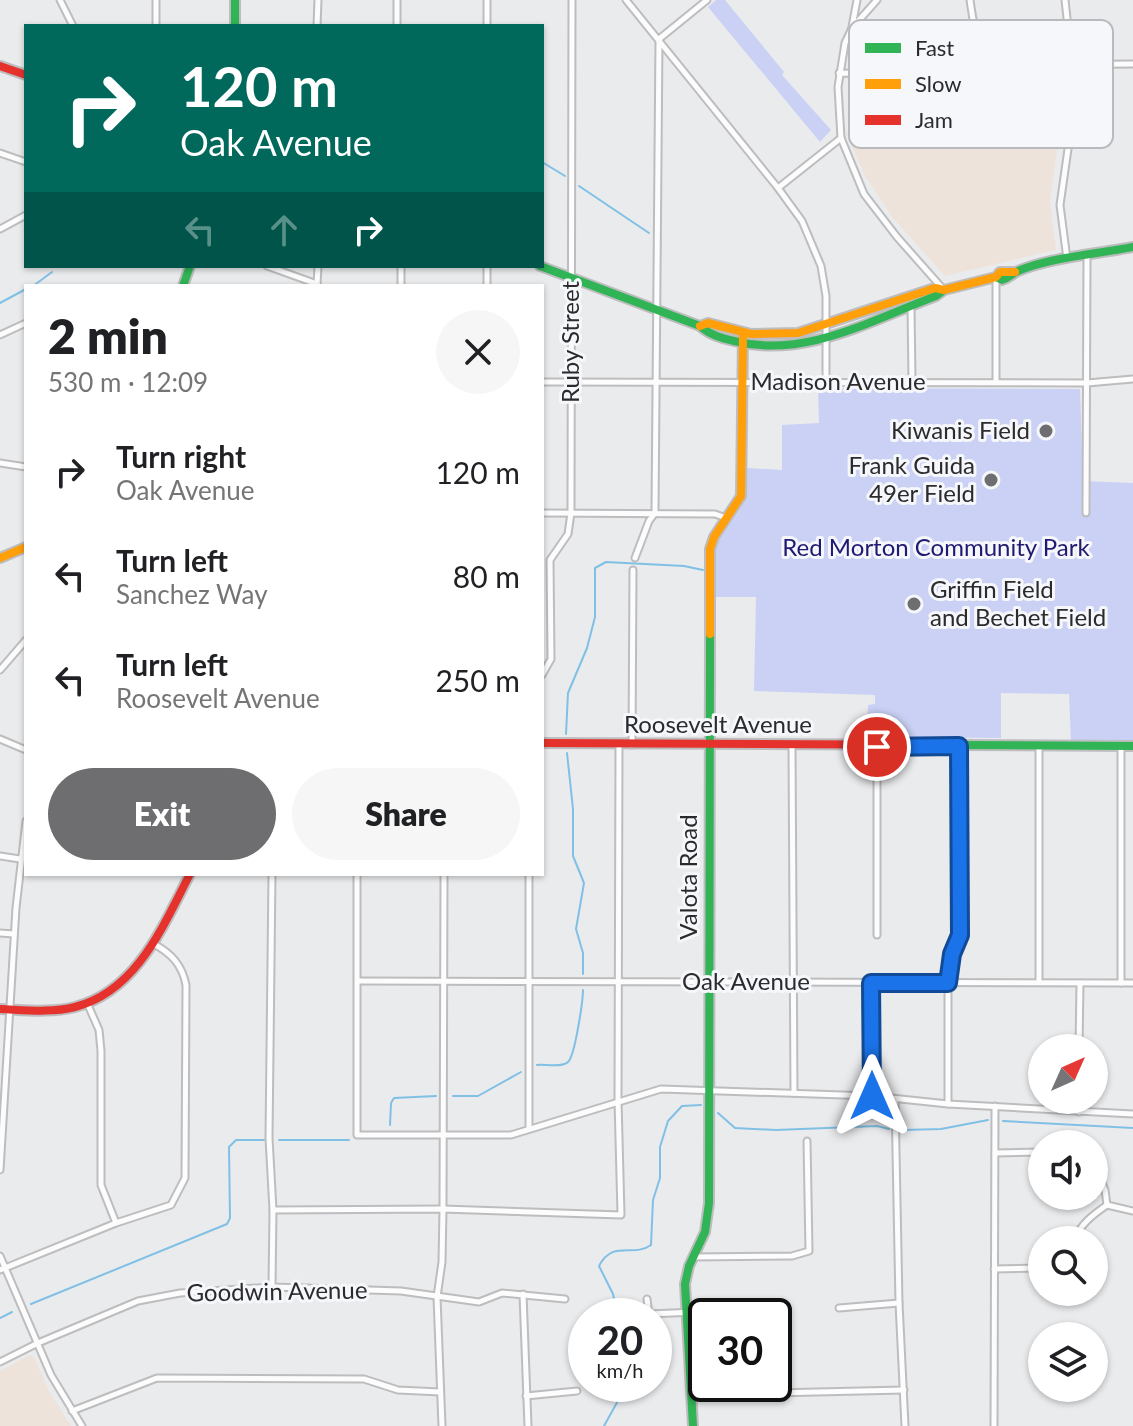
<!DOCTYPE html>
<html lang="en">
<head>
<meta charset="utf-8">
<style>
	:root { --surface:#fff; --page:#f6f6f6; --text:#202124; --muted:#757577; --accent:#6e6e70 }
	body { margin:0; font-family:Lato,sans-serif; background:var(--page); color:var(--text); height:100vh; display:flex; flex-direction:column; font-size:30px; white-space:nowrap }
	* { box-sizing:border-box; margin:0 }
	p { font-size:26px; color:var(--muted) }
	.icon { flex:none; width:44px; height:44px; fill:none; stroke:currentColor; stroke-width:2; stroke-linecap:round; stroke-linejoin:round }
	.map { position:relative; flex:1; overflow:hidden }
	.drawer { position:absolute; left:24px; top:284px; width:520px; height:592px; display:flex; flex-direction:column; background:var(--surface); border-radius:0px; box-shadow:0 2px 6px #0004 }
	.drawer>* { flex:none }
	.top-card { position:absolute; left:24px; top:24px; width:520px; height:244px; border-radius:0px; box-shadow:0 2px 6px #0004; background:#00695c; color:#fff; overflow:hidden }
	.needle { width:52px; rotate:45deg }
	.buttons { position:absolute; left:1028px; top:1034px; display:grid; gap:16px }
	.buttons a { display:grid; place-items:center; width:80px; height:80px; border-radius:50%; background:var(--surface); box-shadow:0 2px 6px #0004; font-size:40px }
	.speed { position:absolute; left:568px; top:1298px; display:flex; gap:16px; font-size:40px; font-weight:700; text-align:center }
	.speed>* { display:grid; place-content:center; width:104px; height:104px; border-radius:50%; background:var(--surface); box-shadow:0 2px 6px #0004; line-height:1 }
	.speed small { font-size:20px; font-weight:400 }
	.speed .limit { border:4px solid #111; border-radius:12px; background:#fff; color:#111 }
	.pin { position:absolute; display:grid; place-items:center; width:68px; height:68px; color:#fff; margin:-34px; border:4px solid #fff; border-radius:50%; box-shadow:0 2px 8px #0007 }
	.me { position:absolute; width:88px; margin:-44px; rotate:0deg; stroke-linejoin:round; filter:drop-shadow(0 0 6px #0008) }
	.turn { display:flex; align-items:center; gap:28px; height:168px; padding:0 24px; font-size:36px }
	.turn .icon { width:104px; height:104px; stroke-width:2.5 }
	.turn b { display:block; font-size:56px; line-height:68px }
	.lanes { display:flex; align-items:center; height:76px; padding:0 24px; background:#0003; justify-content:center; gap:40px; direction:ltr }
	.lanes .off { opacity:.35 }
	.round { display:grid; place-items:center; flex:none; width:84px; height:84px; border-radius:42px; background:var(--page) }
	.summary { display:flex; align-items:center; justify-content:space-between; height:136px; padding:0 24px }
	h1 { font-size:48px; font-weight:800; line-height:60px }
	.action { display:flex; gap:16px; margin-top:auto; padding:16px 24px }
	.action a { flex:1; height:92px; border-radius:48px; background:var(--accent); color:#fff; font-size:32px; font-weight:800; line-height:92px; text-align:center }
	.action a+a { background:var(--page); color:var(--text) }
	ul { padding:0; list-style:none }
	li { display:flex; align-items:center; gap:24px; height:104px; padding:0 24px }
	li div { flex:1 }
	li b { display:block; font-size:30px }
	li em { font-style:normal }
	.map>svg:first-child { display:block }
	.education { fill:#ede3db }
	.green { fill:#cad1f5 }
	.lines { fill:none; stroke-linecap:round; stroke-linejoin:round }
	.stream { stroke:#81c0e5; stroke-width:2 }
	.street-casing { stroke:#bdbdbf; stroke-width:9 }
	.fast-casing { stroke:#bdbdbf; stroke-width:12 }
	.slow-casing { stroke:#bdbdbf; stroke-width:12 }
	.jam-casing { stroke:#bdbdbf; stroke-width:12 }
	.street { stroke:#fcfcfc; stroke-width:5 }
	.fast { stroke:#30b455; stroke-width:8 }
	.slow { stroke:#ff9f0a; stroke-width:8 }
	.jam { stroke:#e5322d; stroke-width:8 }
	.route-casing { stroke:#114b97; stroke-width:20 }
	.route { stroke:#1a73e8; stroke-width:14 }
	.poi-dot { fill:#6e6e70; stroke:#f6f7fb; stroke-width:3 }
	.labels { text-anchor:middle; stroke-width:6; stroke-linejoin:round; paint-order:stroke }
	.street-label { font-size:24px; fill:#2b2b2d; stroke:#f6f7fb }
	.poi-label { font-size:24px; fill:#2b2b2d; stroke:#f6f7fb; text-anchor:end }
	.park-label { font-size:24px; fill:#201a72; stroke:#f6f7fb }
	.key { fill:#f6f7fb; stroke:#b9babd; stroke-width:2 }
	.key-label { font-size:22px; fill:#2b2b2d }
</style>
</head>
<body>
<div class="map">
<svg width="1133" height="1426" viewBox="0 0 1133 1426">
	<rect width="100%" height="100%" fill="#eaebed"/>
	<g class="education">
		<polygon points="1061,100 1058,142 1050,202 1056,250 945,276 892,217 864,174 846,133"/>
		<polygon points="30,1355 34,1357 49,1391 71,1426 0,1426 0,1371"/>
	</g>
	<g class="green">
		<polygon points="716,0 725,0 784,72 782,75 831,130 820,142 708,7"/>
		<polygon points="818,388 1080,389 1083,481 1133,483 1133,742 1071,741 1069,694 1001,693 1001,738 867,737 868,705 875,704 875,695 754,691 756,597 716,597 716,544 738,512 747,493 747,468 782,470 782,425 819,423"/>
	</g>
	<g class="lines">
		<g class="stream">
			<polyline points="542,162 565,176"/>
			<polyline points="579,186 649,233"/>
			<polyline points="33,286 52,272"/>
			<polyline points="0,303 26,289"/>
			<polyline points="566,734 568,693 587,648 595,617 595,568 606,562 684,566 703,570"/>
			<polyline points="567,753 573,809 573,856 584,883 576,929 583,953 583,974"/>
			<path d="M537,1065C545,1064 562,1068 568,1062C575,1056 583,1000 583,990"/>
			<polyline points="453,1096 478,1096 521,1072"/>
			<polyline points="718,1113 735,1128 776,1130 877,1126 889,1129"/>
			<polyline points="1003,1121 1133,1128"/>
			<polyline points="390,1125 391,1103 394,1098 436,1096"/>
			<polyline points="903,1130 941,1129 988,1120"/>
			<polyline points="279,1140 349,1140"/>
			<polyline points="31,1304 227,1224 230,1218 229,1147 236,1140 264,1140"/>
			<path d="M618,1316L613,1294L599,1266C613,1239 633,1258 651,1245L653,1200L660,1178V1147L668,1121L682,1106L701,1105"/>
			<polyline points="0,1318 12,1312"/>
			<polyline points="604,1426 620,1397 622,1384"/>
		</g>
		<g class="street-casing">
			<g id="street">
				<polyline points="60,0 73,26"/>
				<polyline points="626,0 778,188 802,221 821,266 826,296 826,382"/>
				<polyline points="877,0 852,28 845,43 838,87 841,138 864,194 897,237 943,289"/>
				<path d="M970,0C974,28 976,53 1004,65L1133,64"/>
				<polyline points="1065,0 1072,64 1071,128 1060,205 1067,259"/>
				<polyline points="156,26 156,0"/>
				<polyline points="317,26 318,0"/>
				<polyline points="397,26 397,0"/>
				<polyline points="487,26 487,0"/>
				<polyline points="852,27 857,0"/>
				<path d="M839,73C857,75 874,67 892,69C911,71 921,82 943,80"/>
				<polyline points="0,153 26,162"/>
				<polyline points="778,188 841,138"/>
				<polyline points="0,229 26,215"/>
				<polyline points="267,266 317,284"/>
				<polyline points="996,278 996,382"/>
				<polyline points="317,285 318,266"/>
				<polyline points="401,286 401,266"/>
				<polyline points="487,286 487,266"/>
				<polyline points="911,305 912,382"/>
				<polyline points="0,335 26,323"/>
				<polyline points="542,382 1087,383 1133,379"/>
				<polyline points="0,463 26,467"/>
				<polyline points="542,513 715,514 726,518"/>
				<polyline points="1086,513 1087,256"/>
				<polyline points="635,558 649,521 655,513 659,39 707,0"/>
				<polyline points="0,670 26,640"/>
				<polyline points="542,675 551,659 550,560 568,534 571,513 572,0"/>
				<polyline points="0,739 26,750"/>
				<polyline points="632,745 633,570"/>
				<polyline points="792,745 794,1093"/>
				<polyline points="0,856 20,859"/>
				<polyline points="357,874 357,1135 511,1135 661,1089 872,1096 948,1104 1133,1114"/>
				<polyline points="0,933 14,934"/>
				<polyline points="877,935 877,747"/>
				<polyline points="358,981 1133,983"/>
				<polyline points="1039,982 1039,747"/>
				<polyline points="871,983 872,1096"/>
				<polyline points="1121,983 1121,746"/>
				<polyline points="88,1005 99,1030 101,1051 101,1185 116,1223"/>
				<polyline points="1079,1048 1080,983"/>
				<polyline points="895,1100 899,1303 905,1426"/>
				<polyline points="948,1104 948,974 960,935 959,746"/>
				<polyline points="1079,1112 1079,1100"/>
				<polyline points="529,1128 529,874"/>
				<polyline points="995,1153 1042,1152"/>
				<polyline points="1094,1165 1105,1190 1107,1205"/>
				<polyline points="0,1170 16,908 26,821"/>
				<polyline points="1107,1205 1133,1211"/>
				<polyline points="273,1210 443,1209 621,1215 618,1100 619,745"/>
				<path d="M1075,1240C1079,1225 1094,1214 1107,1205"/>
				<polyline points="0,1256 51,1375 82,1426"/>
				<polyline points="693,1257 792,1256 809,1251 807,1141"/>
				<polyline points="994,1269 1042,1268"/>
				<path d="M0,1270L116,1223L171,1205L185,1178L186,985C182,965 172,954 154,944"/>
				<polyline points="272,1287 273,1210 269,1138 272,874"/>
				<polyline points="523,1294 528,1426"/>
				<polyline points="647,1299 649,1315"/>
				<polyline points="839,1308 899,1303"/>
				<polyline points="649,1314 742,1310 754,1316"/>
				<polyline points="0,1362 38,1343 138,1301 180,1293 272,1287 401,1291 479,1302 502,1293 565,1299"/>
				<polyline points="691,1395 904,1390"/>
				<polyline points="526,1396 577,1391"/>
				<polyline points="72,1411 157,1378 364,1379 398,1390 440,1392"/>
				<polyline points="442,1426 437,1297 442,1262 443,1209 444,874"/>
				<polyline points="994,1426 995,1106"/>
			</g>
		</g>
		<g class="fast-casing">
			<g id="fast">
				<polyline points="235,0 235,26"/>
				<path d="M540,266L700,326C710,335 721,338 734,341C805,359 871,320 936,296L944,290"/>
				<path d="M996,277L1002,280C1009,278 1012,274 1018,271C1051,257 1098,254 1133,247"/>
				<polyline points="183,286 190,266"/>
				<polyline points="956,745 1133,746"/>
				<polyline points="693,1426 685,1284 689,1266 705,1232 709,1203 710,634"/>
			</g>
		</g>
		<g class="slow-casing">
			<g id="slow">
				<polyline points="700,326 708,323 751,334 798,333 935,288 944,290 996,277 1000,272 1015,272"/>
				<polyline points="0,558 26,547"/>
				<polyline points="710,634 710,549 714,537 741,496 743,333"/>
			</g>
		</g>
		<g class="jam-casing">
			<g id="jam">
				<polyline points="0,66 26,75"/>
				<polyline points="542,743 956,745"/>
				<path d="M0,1009C25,1010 51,1013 75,1007C137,991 163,926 190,874"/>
			</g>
		</g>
		<use href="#street" class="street"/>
		<use href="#fast" class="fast"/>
		<use href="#slow" class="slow"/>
		<use href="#jam" class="jam"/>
	</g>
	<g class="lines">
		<g class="route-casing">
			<polyline id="route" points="872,1096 871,983 948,983 952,954 960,935 959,746 877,747"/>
		</g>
		<use href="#route" class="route"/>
	</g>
	<g class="poi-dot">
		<circle cx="1046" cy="431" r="8"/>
		<circle cx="991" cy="480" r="8"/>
		<circle cx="914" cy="604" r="8"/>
	</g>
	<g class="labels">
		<g class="street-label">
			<text transform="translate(571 342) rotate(-90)" y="8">Ruby Street</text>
			<text x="838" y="390">Madison Avenue</text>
			<text x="718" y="733">Roosevelt Avenue</text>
			<text transform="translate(689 877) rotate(-90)" y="8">Valota Road</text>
			<text x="746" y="990">Oak Avenue</text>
			<text transform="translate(277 1292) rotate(-1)" y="8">Goodwin Avenue</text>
		</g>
		<g class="poi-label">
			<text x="1030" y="439">Kiwanis Field</text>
			<text x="975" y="474">Frank Guida<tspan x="975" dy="28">49er Field</tspan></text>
			<text x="930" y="598" text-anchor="start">Griffin Field<tspan x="930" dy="28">and Bechet Field</tspan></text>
		</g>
		<g class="park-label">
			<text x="936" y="556">Red Morton Community Park</text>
		</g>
	</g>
	<rect x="849" y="20" width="264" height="128" rx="12" class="key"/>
	<rect x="865" y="43" width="36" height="10" fill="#30b455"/>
	<rect x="865" y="79" width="36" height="10" fill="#ff9f0a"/>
	<rect x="865" y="115" width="36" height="10" fill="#e5322d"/>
	<g class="key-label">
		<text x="915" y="56">Fast</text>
		<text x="915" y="92">Slow</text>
		<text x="915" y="128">Jam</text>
	</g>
</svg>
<div class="buttons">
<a><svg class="needle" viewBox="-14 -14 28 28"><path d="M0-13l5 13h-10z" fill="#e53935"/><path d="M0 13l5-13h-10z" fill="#757577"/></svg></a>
<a><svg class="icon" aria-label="sound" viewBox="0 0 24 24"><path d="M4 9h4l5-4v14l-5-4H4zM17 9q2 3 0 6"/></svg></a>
<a><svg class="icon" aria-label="search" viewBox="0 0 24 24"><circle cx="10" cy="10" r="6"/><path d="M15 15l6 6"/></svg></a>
<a><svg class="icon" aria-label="layers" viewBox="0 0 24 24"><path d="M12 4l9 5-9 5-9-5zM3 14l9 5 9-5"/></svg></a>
</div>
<div class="speed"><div>20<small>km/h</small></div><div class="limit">30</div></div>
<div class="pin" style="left:877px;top:747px;background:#d93025"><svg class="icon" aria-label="arrive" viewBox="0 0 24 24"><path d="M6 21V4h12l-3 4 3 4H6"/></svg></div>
<svg class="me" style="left:872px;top:1096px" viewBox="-20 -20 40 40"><path d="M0-17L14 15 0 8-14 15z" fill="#1a73e8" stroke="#fff" stroke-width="4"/></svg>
<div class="top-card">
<div class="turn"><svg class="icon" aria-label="right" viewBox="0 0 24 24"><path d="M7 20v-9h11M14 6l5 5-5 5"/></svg><div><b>120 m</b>Oak Avenue</div></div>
<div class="lanes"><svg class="icon off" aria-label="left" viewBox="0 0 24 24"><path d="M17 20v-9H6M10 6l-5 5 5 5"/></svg><svg class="icon off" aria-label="ahead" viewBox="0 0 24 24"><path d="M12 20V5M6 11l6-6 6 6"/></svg><svg class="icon" aria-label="right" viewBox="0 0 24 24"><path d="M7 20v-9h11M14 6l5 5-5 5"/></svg></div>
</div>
<section class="drawer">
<div class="summary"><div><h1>2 min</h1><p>530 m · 12:09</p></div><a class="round"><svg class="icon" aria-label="close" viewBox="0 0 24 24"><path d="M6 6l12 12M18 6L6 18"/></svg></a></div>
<ul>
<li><svg class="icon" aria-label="right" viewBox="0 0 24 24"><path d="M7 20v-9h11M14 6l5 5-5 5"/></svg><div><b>Turn right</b><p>Oak Avenue</p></div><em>120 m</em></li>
<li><svg class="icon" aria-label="left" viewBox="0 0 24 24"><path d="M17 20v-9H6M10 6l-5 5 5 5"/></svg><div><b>Turn left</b><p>Sanchez Way</p></div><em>80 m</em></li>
<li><svg class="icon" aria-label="left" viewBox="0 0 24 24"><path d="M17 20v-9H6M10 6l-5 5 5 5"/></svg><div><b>Turn left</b><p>Roosevelt Avenue</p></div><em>250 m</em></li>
</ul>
<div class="action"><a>Exit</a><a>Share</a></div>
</section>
</div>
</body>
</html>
